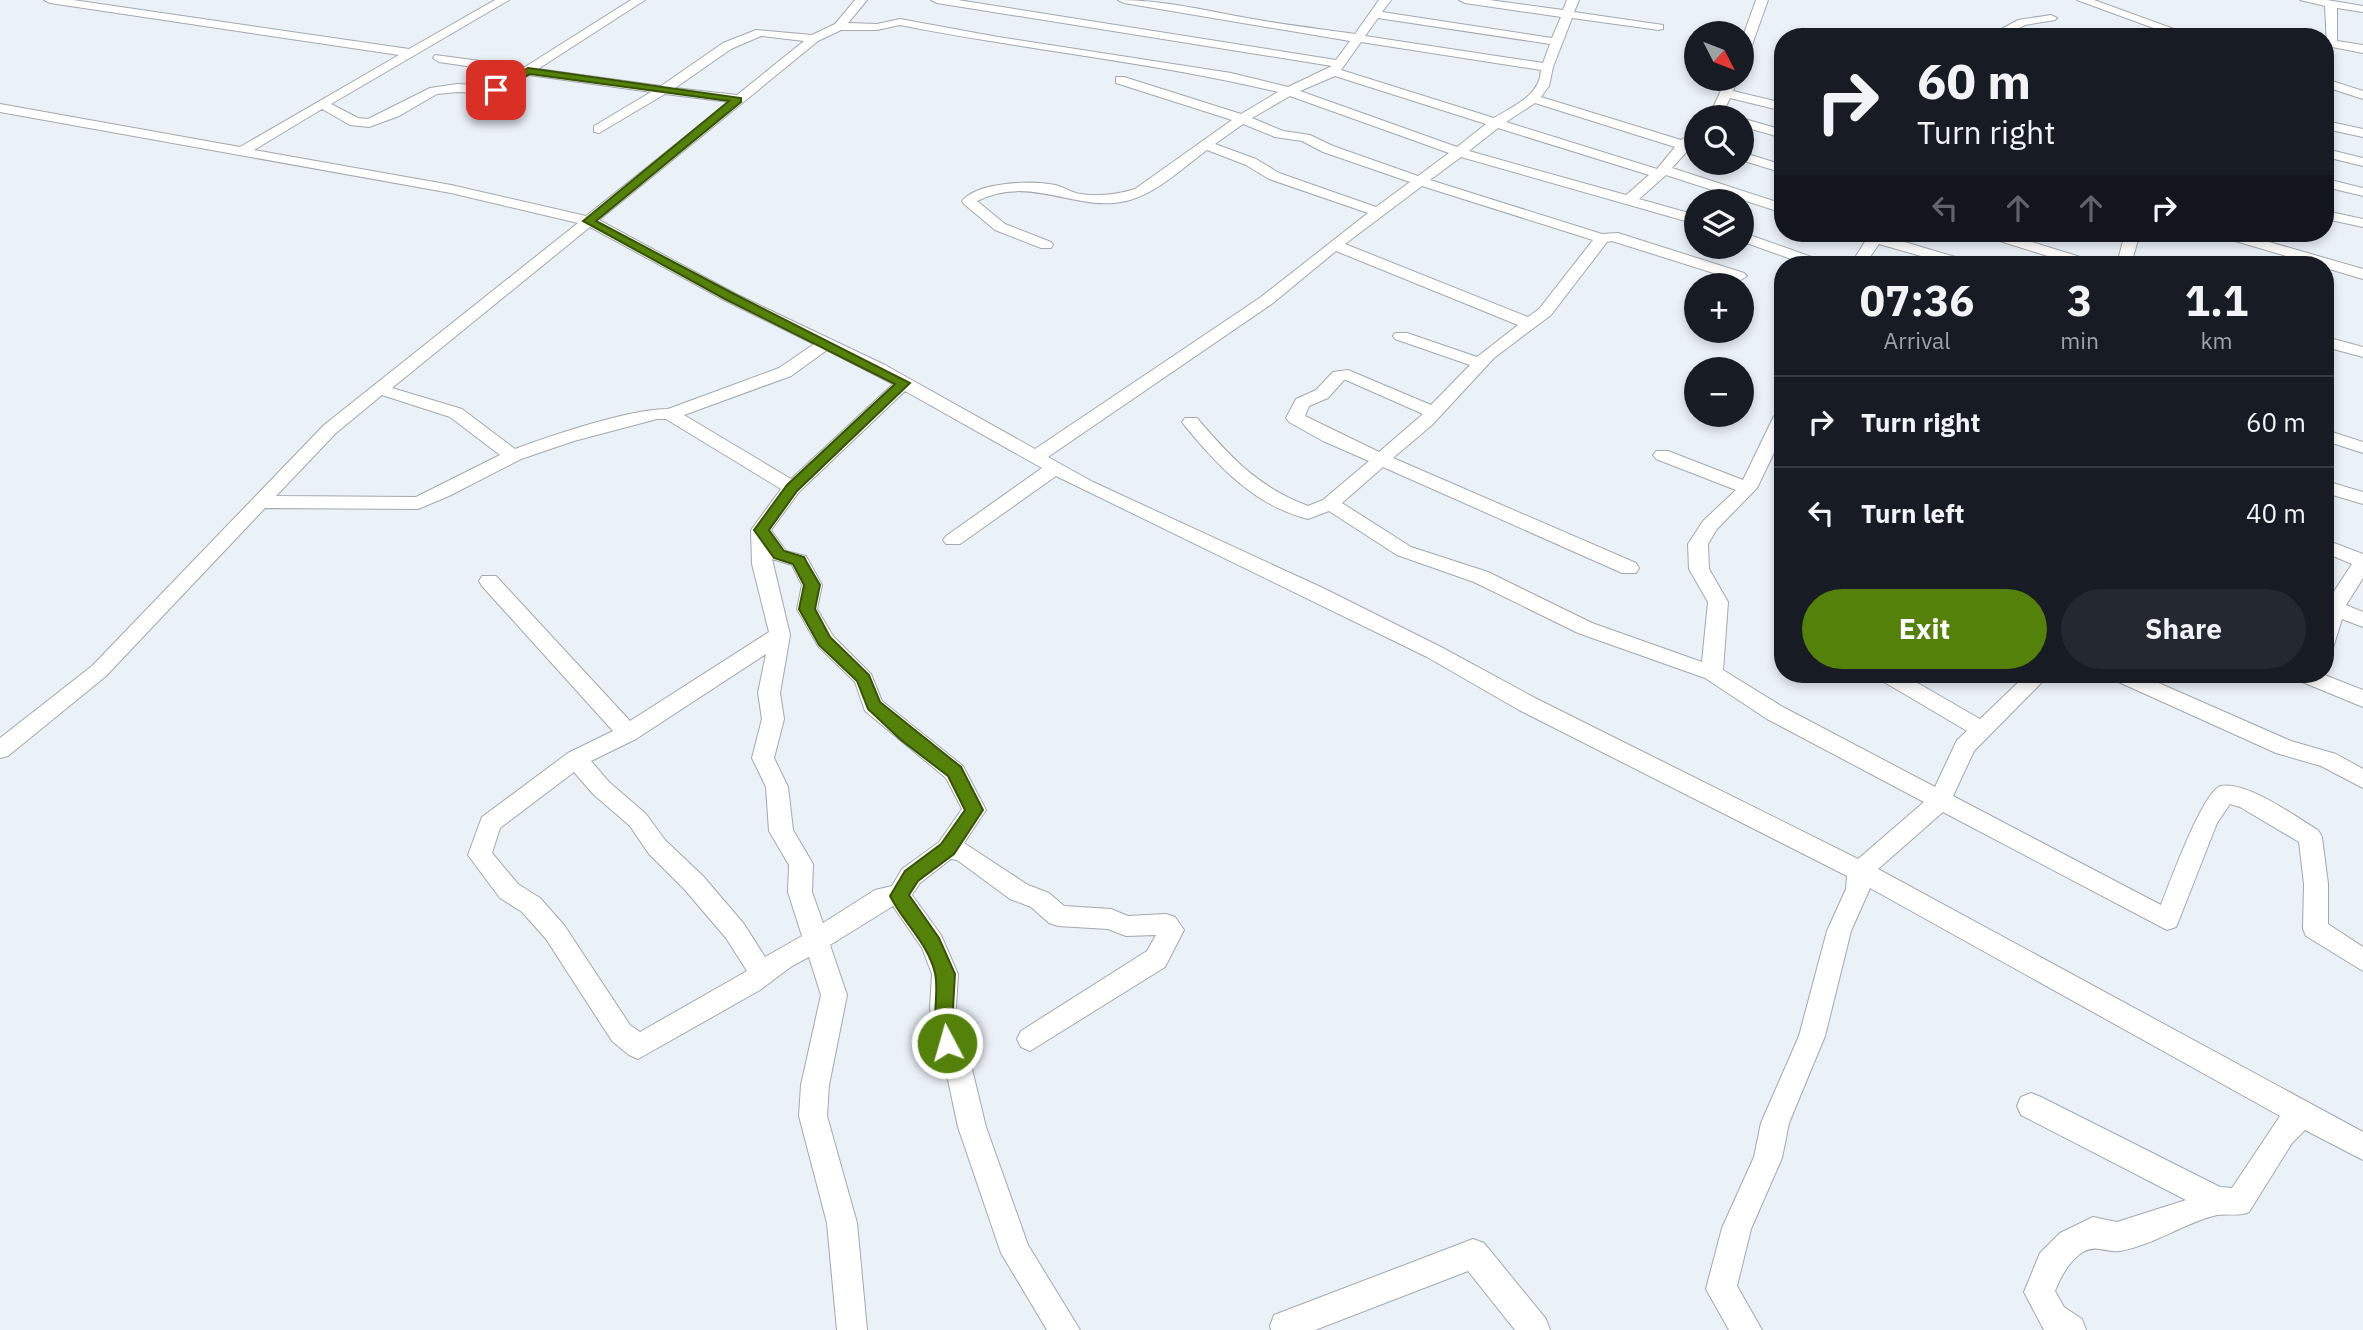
<!DOCTYPE html>
<html lang="en">
<head>
<meta charset="utf-8">
<style>
	:root { --surface:#171b24; --page:#242831; --text:#f1f3f6; --muted:#9ea1a6; --line:#363941; --accent:#54810a }
	body { margin:0; font-family:"IBM Plex Sans",sans-serif; background:var(--page); color:var(--text); height:100vh; display:flex; flex-direction:column; font-size:26px; white-space:nowrap }
	* { box-sizing:border-box; margin:0 }
	p { font-size:23px; color:var(--muted) }
	.icon { flex:none; width:38px; height:38px; fill:none; stroke:currentColor; stroke-width:2; stroke-linecap:round; stroke-linejoin:round }
	.map { position:relative; flex:1; overflow:hidden }
	.panel { position:absolute; left:1774px; top:256px; width:560px; height:427px; display:flex; flex-direction:column; background:var(--surface); border-radius:28px; box-shadow:0 4px 10px #0003 }
	.panel>* { flex:none }
	.top-card { position:absolute; left:1774px; top:28px; width:560px; height:214px; border-radius:28px; box-shadow:0 4px 10px #0003; background:#171b24; color:var(--text); overflow:hidden }
	.needle { width:46px; rotate:132deg }
	.tools { position:absolute; left:1684px; top:21px; display:grid; gap:14px }
	.tools a { display:grid; place-items:center; width:70px; height:70px; border-radius:50%; background:var(--surface); box-shadow:0 4px 10px #0003; font-size:35px }
	.pin { position:absolute; display:grid; place-items:center; width:60px; height:60px; color:#fff; margin:-30px; border-radius:14px; box-shadow:0 4px 10px #0006 }
	.me { position:absolute; width:77px; margin:-38px; rotate:354deg; stroke-linejoin:round; filter:drop-shadow(0 0 5px #0008) }
	.turn { display:flex; align-items:center; gap:24px; height:147px; padding:0 28px; font-size:32px }
	.turn .icon { width:91px; height:91px; stroke-width:2.5 }
	.turn b { display:block; font-size:49px; line-height:60px }
	.lanes { display:flex; align-items:center; height:66px; padding:0 28px; background:#0003; justify-content:center; gap:35px; direction:ltr }
	.lanes .off { opacity:.35 }
	.eta { display:flex; justify-content:space-evenly; align-items:center; height:119px; text-align:center }
	.eta b { font-size:42px; font-weight:800; line-height:49px }
	.action { display:flex; gap:14px; margin-top:auto; padding:14px 28px }
	.action a { flex:1; height:80px; border-radius:42px; background:var(--accent); color:#fff; font-size:28px; font-weight:800; line-height:80px; text-align:center }
	.action a+a { background:var(--page); color:var(--text) }
	ul { padding:0; list-style:none }
	li { display:flex; align-items:center; gap:21px; height:91px; padding:0 28px; border-top:2px solid var(--line) }
	li div { flex:1 }
	li b { display:block; font-size:26px }
	li em { font-style:normal }
	.map>svg:first-child { display:block }
	.lines { fill:none; stroke-linecap:round; stroke-linejoin:round }
	.minor-casing { stroke:#a2a8ae; stroke-width:2 }
	.minor { fill:#fff; fill-rule:evenodd }
	.route { fill:#54810a; stroke:#375406; stroke-width:2 }
</style>
</head>
<body>
<div class="map">
<svg width="2363" height="1330" viewBox="0 0 2363 1330">
	<rect width="100%" height="100%" fill="#eaf1f7"/>
	<g class="lines">
		<g class="minor-casing">
			<g id="minor">
				<path d="M44,0H73L409,49L495,0H509L331,104L358,118L368,119L430,88L457,84L494,86L515,73L439,62L433,58L435,55L525,67L631,0H645L538,69L661,86L723,43L756,30L812,35L835,24L855,0H867L848,23L877,24L900,19L998,37L1231,73L1288,87L1332,66L937,3L931,0H958L1336,60L1350,41L1124,3L1118,0C1165,0 1207,11 1253,19C1286,25 1321,29 1355,34L1379,0H1391L1382,12L1552,38L1561,17L1465,3L1459,0H1489L1563,10L1567,0H1579L1574,12L1663,25V29L1659,30L1572,18L1553,67L1549,86L1541,97L1681,140L1696,130V141L1672,168L1783,204V213L1666,175L1639,199L1696,215V224L1461,157L1430,180L1602,234L1618,233L1744,273L1747,276L1739,281L1612,241L1607,242L1551,315L1494,358L1432,425L1393,458L1636,563L1639,568L1636,573H1622L1383,467L1342,503L1411,547L1488,572L1592,623L1702,662L1708,602L1689,569L1688,544L1703,521L1736,490L1656,459L1653,455L1656,451H1668L1743,480L1774,416L1783,411V434L1757,488L1717,529L1708,544L1709,569L1728,602L1723,670L1783,707L1935,787L1957,740L1967,731L1879,679L1876,674H1902L1980,719L2027,674H2050L1974,751L1953,796L2161,905C2169,885 2203,790 2221,786C2247,781 2296,817 2318,830L2322,837L2328,884V924L2363,947V971L2306,936L2303,929L2304,884L2299,842L2240,807L2230,804L2217,823L2179,920L2176,927L2167,930L1943,812L1878,869L2363,1132V1160L2305,1130L2292,1143L2249,1212C2238,1217 2229,1213 2217,1215C2186,1222 2154,1245 2120,1251C2106,1253 2097,1244 2083,1252C2070,1260 2061,1276 2055,1291L2064,1307L2082,1319L2086,1330H2044L2024,1292L2040,1253L2060,1233L2093,1217L2117,1222L2186,1200L2021,1115L2017,1106L2021,1097L2031,1093L2041,1097L2220,1187L2232,1188L2280,1116L1870,888L1851,931L1825,1036L1789,1123L1782,1158L1751,1229L1737,1286L1762,1330H1729L1706,1289L1722,1228L1754,1157L1761,1123L1799,1036L1827,931L1846,889L1847,876L1519,710L1427,657L1056,476L960,544H946L943,540L946,536L1042,468L905,391L799,492L771,530L786,551L806,556L822,585L817,609L833,636L871,674L882,701L963,766L986,810L964,843L1028,885L1049,893L1064,906L1111,909L1128,916L1166,914L1175,917L1184,930L1165,967L1030,1051L1021,1047L1017,1039L1021,1031L1147,951L1156,935L1126,936L1108,929L1058,926L1049,923L1031,907L1010,899L957,860L951,859L920,883L912,895L941,935L958,974L956,1008L960,1042L971,1065L986,1127L1028,1245L1080,1330H1047L1001,1253L958,1127L945,1066L934,1043L930,1008L932,974L922,948L893,906L830,945L847,995L829,1085L827,1116L857,1223L867,1330H837L827,1223L799,1116L801,1085L821,995L809,957L792,966L760,990L638,1059L629,1055L612,1041L546,939L522,912L500,898L468,855L482,817L568,753L613,731L482,586L479,581L482,576H496L630,721L769,632L752,564L751,530L781,489L666,419H657L574,441L521,459L449,496L418,509L265,508L106,676L8,756L0,758V738L92,666L324,425L578,223L451,193L0,112V104L240,147L399,55L50,3ZM1378,18L1550,44L1543,63L1365,36ZM900,25C1025,50 1154,62 1278,92L1241,114L1124,77H1116V83L1232,120L1135,189C1120,194 1097,197 1081,194C1072,193 1064,187 1055,185C1032,180 977,182 962,201L964,204L995,230L1041,248H1051L1053,245L1051,242L1005,224L977,201C1033,173 1077,215 1130,200C1158,192 1184,167 1207,150L1246,165L1269,179L1368,213L1261,297L1035,449L885,365L736,294L599,220L818,41L841,30H877ZM761,36L804,41L737,95L675,88L731,49ZM1361,42L1541,70C1540,96 1513,106 1494,118L1341,70ZM529,75L651,92L594,126V132L599,133L665,94L729,102L586,216L451,185L254,150L322,109L350,125L369,127L399,116L437,94L457,92L496,94ZM1335,76L1486,124L1457,147L1300,91ZM1290,96L1449,153L1418,176L1333,146L1310,135L1283,131L1252,118ZM1535,103L1675,147L1657,169L1506,122ZM1243,124L1275,137L1302,141L1323,152L1410,182L1376,207L1279,173L1256,159L1215,144ZM1498,128L1649,175L1626,195L1469,151ZM1422,186L1593,240L1539,309L1528,317L1345,244ZM590,227L724,300L814,344L779,368L668,409C629,409 553,435 515,449L462,409L392,388ZM1336,251L1518,325L1477,357L1407,333H1395L1393,336L1395,339L1470,365L1431,405L1348,370L1333,372L1316,390L1296,399L1286,418L1289,422L1323,441L1369,461L1323,500L1308,506C1258,487 1231,458 1197,418H1185L1182,422L1185,426C1219,467 1254,505 1308,519L1329,511L1397,555L1474,582L1578,633L1705,678L1767,719L1924,802L1858,859L1535,698L1441,647L1325,589L1093,482L1048,457L1273,303ZM827,350L893,384L791,479L684,415L791,376ZM1344,380H1346L1423,414L1379,452L1305,416L1309,406L1328,398ZM382,395L450,417L500,455L416,497L276,496L336,433ZM772,559L792,565L802,585L797,609L818,646L855,682L865,711L946,778L962,809L939,842L902,869L892,886L875,890L823,923L812,892L813,864L793,830L788,787L774,758L784,719L780,693L790,635ZM766,654L758,693L762,719L752,758L766,787L769,831L789,865L788,892L802,936L765,957L744,924L703,876L665,840L646,814L609,782L591,761L636,739ZM574,772L593,794L630,826L649,854L685,890L726,938L747,971L640,1032L630,1025L564,925L540,898L518,884L492,853L500,828Z"/>
				<polygon points="1756,0 1768,0 1747,59 1741,63 1741,42"/>
				<polygon points="2077,0 2094,0 2196,37 2178,37"/>
				<polygon points="2300,0 2327,0 2363,6 2363,12 2337,8 2337,41 2363,45 2363,53 2327,46 2325,6"/>
				<polygon points="2051,15 2057,18 2055,20 2025,25 2002,37 1987,37 2018,20"/>
				<polygon points="1726,79 1738,79 1733,91 1783,103 1783,111 1730,98 1721,117 1709,117"/>
				<polygon points="2326,79 2363,91 2363,99 2326,87"/>
				<polygon points="1741,118 1783,130 1783,138 1741,126"/>
				<polygon points="2326,121 2363,129 2363,137 2326,129"/>
				<polygon points="2326,149 2363,158 2363,166 2326,157"/>
				<polygon points="1741,152 1783,165 1783,173 1741,160"/>
				<polygon points="2326,179 2363,188 2363,196 2326,187"/>
				<polygon points="2326,211 2363,219 2363,227 2326,219"/>
				<polygon points="1741,232 1823,261 1826,264 1805,264 1741,241"/>
				<polygon points="1851,233 1885,233 1884,236 1969,261 1972,264 1949,264 1879,244 1865,264 1851,264 1866,240 1853,236"/>
				<polygon points="1982,233 2003,233 2093,261 2096,264 2073,264 1984,236"/>
				<polygon points="2101,233 2140,233 2131,264 2117,264 2123,241 2103,236"/>
				<polygon points="2216,233 2238,233 2363,269 2363,279 2326,268 2326,264 2314,264 2218,236"/>
				<polygon points="2326,337 2363,347 2363,357 2326,347"/>
				<polygon points="2326,430 2363,442 2363,453 2326,441"/>
				<polygon points="2326,481 2363,492 2363,504 2326,493"/>
				<polygon points="2326,540 2363,554 2363,578 2346,605 2363,612 2363,627 2342,619 2333,648 2326,650 2326,598 2329,599 2352,564 2326,553"/>
				<polygon points="2108,674 2138,674 2291,741 2336,754 2363,769 2363,788 2321,766 2276,753 2112,679"/>
				<polygon points="2291,674 2322,674 2363,690 2363,707 2295,679"/>
				<polygon points="1473,1239 1484,1243 1546,1319 1550,1330 1515,1330 1468,1271 1315,1330 1271,1330 1270,1326 1274,1315"/>
			</g>
		</g>
		<use href="#minor" class="minor"/>
	</g>
	<path class="route" d="M528,68L741,98V102L596,221L734,294L910,383L797,491L769,530L784,551L804,557L806,561L820,585L815,609L830,637L869,675L880,702L961,767L983,810L954,854L918,881L909,895L939,938L955,974L953,1008L957,1043L954,1050L947,1052L940,1050C929,1025 940,997 935,973C928,943 903,922 890,896L905,871L941,844L965,810L948,776L901,740L868,709L857,681L819,645L799,609L804,585L793,564L774,558L754,530L787,485L895,384L725,299L583,221L729,101L530,74L499,92L491,90Z"/>
</svg>
<div class="tools">
<a><svg class="needle" viewBox="-14 -14 28 28"><path d="M0-13l5 13h-10z" fill="#e53935"/><path d="M0 13l5-13h-10z" fill="#9ea1a6"/></svg></a>
<a><svg class="icon" aria-label="search" viewBox="0 0 24 24"><circle cx="10" cy="10" r="6"/><path d="M15 15l6 6"/></svg></a>
<a><svg class="icon" aria-label="layers" viewBox="0 0 24 24"><path d="M12 4l9 5-9 5-9-5zM3 14l9 5 9-5"/></svg></a>
<a>+</a>
<a>−</a>
</div>
<div class="pin" style="left:496px;top:90px;background:#d93025"><svg class="icon" aria-label="arrive" viewBox="0 0 24 24"><path d="M6 21V4h12l-3 4 3 4H6"/></svg></div>
<svg class="me" style="left:947px;top:1043px" viewBox="-20 -20 40 40"><circle r="17" fill="#54810a" stroke="#fff" stroke-width="3"/><path d="M0-11L8 9 0 5-8 9z" fill="#fff"/></svg>
<div class="top-card">
<div class="turn"><svg class="icon" aria-label="right" viewBox="0 0 24 24"><path d="M7 20v-9h11M14 6l5 5-5 5"/></svg><div><b>60 m</b>Turn right</div></div>
<div class="lanes"><svg class="icon off" aria-label="left" viewBox="0 0 24 24"><path d="M17 20v-9H6M10 6l-5 5 5 5"/></svg><svg class="icon off" aria-label="ahead" viewBox="0 0 24 24"><path d="M12 20V5M6 11l6-6 6 6"/></svg><svg class="icon off" aria-label="ahead" viewBox="0 0 24 24"><path d="M12 20V5M6 11l6-6 6 6"/></svg><svg class="icon" aria-label="right" viewBox="0 0 24 24"><path d="M7 20v-9h11M14 6l5 5-5 5"/></svg></div>
</div>
<section class="panel">
<div class="eta">
<div><b>07:36</b><p>Arrival</p></div>
<div><b>3</b><p>min</p></div>
<div><b>1.1</b><p>km</p></div>
</div>
<ul>
<li><svg class="icon" aria-label="right" viewBox="0 0 24 24"><path d="M7 20v-9h11M14 6l5 5-5 5"/></svg><div><b>Turn right</b></div><em>60 m</em></li>
<li><svg class="icon" aria-label="left" viewBox="0 0 24 24"><path d="M17 20v-9H6M10 6l-5 5 5 5"/></svg><div><b>Turn left</b></div><em>40 m</em></li>
</ul>
<div class="action"><a>Exit</a><a>Share</a></div>
</section>
</div>
</body>
</html>
